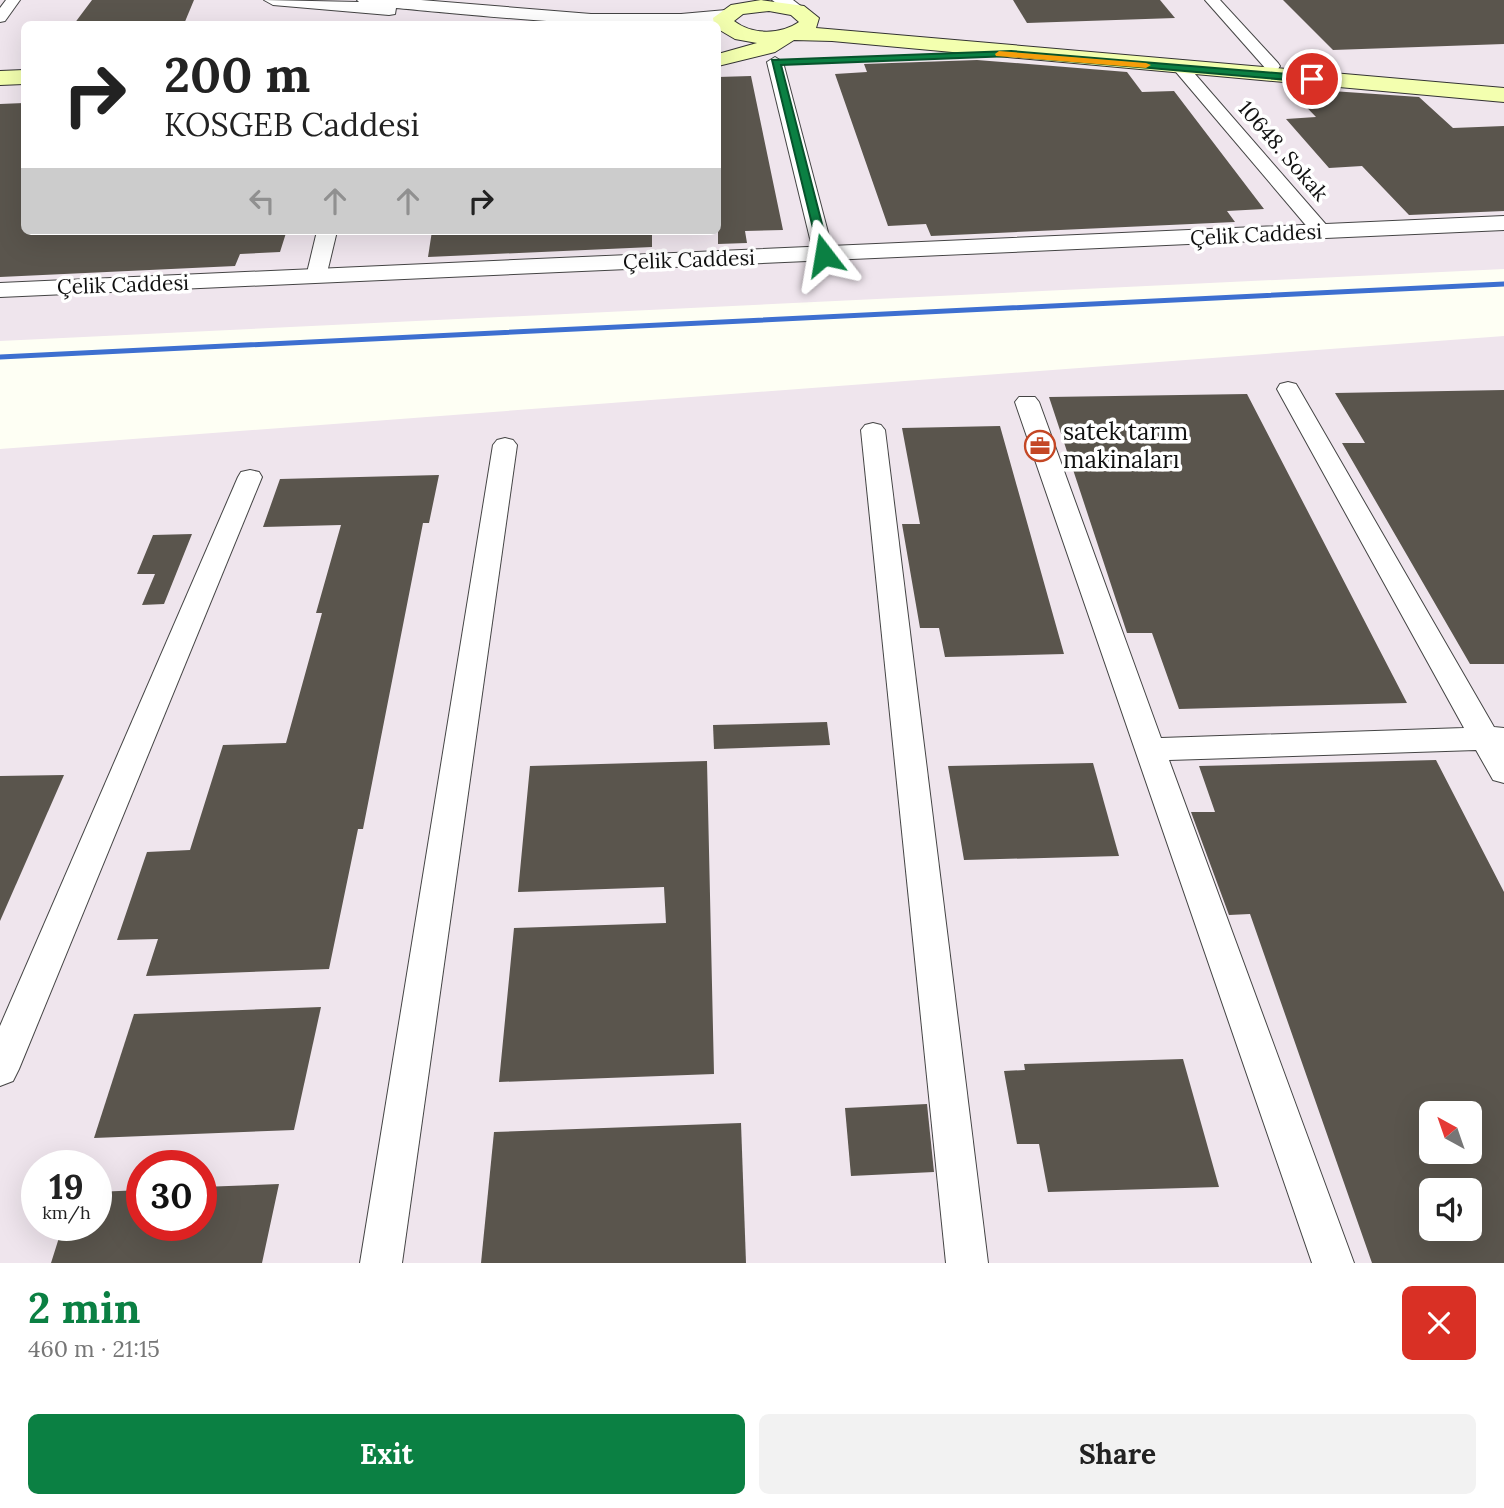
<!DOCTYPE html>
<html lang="en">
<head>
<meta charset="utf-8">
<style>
	:root { --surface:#fff; --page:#f2f2f2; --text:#222; --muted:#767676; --accent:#0b8043 }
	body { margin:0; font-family:Lora,serif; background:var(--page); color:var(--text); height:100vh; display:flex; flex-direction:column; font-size:26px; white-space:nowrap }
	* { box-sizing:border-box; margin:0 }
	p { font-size:23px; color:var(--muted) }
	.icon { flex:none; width:38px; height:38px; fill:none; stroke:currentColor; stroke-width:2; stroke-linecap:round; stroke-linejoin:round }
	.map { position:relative; height:1263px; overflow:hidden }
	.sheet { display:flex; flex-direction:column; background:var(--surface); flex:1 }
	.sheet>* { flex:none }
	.top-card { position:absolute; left:21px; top:21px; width:700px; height:214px; border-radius:10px; box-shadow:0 7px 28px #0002; background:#fff; color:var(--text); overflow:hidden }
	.needle { width:46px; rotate:320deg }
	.fabs { position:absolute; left:1419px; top:1101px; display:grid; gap:14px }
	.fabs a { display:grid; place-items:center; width:63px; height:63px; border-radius:10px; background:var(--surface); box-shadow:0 7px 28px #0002; font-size:35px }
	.speed { position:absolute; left:21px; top:1150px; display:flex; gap:14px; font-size:35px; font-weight:700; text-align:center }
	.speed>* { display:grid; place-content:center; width:91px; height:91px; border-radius:50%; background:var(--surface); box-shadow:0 7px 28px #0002; line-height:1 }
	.speed small { font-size:18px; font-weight:400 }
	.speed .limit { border:10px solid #d22; background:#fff; color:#111 }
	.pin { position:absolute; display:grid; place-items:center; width:60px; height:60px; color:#fff; margin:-30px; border:4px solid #fff; border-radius:50%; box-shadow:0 2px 7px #0007 }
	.me { position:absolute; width:77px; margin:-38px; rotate:346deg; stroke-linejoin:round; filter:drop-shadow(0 0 5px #0008) }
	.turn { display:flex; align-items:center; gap:24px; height:147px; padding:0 28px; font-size:32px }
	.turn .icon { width:91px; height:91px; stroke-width:2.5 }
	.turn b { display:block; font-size:49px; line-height:60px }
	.lanes { display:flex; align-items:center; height:66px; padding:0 28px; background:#0003; justify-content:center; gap:35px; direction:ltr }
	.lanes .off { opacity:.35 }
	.round { display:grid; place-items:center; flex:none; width:74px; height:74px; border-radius:10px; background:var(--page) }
	.headline { display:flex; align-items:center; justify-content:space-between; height:119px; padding:0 28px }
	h1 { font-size:42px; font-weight:800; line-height:52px; color:var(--accent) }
	.button { display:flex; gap:14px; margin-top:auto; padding:14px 28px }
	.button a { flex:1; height:80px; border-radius:10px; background:var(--accent); color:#fff; font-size:28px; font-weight:800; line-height:80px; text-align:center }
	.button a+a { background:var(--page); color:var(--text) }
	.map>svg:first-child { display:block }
	.industrial { fill:#efe5ed; fill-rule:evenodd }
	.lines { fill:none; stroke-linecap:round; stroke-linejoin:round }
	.stream { stroke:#3d6fd0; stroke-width:5 }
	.building { fill:#5a554d; fill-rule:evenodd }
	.minor-casing { stroke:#444; stroke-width:2 }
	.tertiary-casing { stroke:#444; stroke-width:2 }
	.secondary-casing { stroke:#333; stroke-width:2 }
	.minor { fill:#fff; fill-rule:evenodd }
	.tertiary { fill:#fff; fill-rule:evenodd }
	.secondary { fill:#f3ffaf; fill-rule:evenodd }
	.route { fill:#0b8043; stroke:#07532c; stroke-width:2 }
	.slow { fill:#f59e0b }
	.labels { text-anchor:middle; stroke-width:7; stroke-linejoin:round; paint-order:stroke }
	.far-street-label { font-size:21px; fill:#111; stroke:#fff }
	.poi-label { font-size:24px; fill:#111; stroke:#fff; text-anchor:start }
</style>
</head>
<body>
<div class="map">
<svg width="1504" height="1263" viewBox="0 0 1504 1263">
	<rect width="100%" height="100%" fill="#fefff4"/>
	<g class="industrial">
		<path d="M0,0H1504V269L0,341ZM24,24H718V231H24Z"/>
		<path d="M1504,336V1263H0V449ZM1432,1113H1470V1152H1432ZM37,1166H96V1225H37ZM142,1166H201V1225H142ZM1432,1190H1470V1228H1432Z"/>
	</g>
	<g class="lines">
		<polyline class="stream" points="0,357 1504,284"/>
	</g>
	<g class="building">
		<polygon points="92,0 194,0 184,24 74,24"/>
		<polygon points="1013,0 1160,0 1175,18 1027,23"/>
		<polygon points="1283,0 1504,0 1504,44 1333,50"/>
		<polygon points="977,60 1127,72 1142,92 1174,91 1264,209 1227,211 1235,222 931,236 926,224 888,226 835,74 867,72 864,64"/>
		<polygon points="751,76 783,230 745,231 747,243 718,244 718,77"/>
		<polygon points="1288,88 1419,97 1453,128 1504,126 1504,211 1409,215 1362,166 1329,168 1286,119 1316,117"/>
		<polygon points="24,103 24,231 286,233 280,252 240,254 235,266 0,277 0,104"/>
		<polygon points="432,231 652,231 652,247 428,257"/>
		<polygon points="1504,390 1504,664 1470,664 1342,443 1365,443 1335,393"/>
		<polygon points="1247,394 1407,703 1179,709 1152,633 1127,633 1049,397"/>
		<polygon points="1000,426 1064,654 945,657 939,628 920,628 902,524 920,524 902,428"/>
		<polygon points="439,475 429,523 423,523 363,829 358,829 329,969 146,976 158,939 117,940 147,852 190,850 223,745 286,743 322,613 316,613 341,525 263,527 280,479"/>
		<polygon points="192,534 164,604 142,605 155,574 137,574 153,535"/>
		<polygon points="827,722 830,745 714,749 713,725"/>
		<path d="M1436,760L1504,892V1263H1372L1250,914L1229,915L1191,812H1215L1199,766ZM1432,1113H1470V1152H1432ZM1432,1190H1470V1228H1432Z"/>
		<polygon points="707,761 714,1074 499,1082 514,928 666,923 664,887 518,892 530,766"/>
		<polygon points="1093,763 1119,856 964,860 948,766"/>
		<polygon points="64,775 0,921 0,776"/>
		<polygon points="321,1007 294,1130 94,1138 134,1014"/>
		<polygon points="1183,1059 1219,1187 1048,1192 1039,1144 1017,1144 1004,1071 1025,1070 1024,1064"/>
		<polygon points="927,1104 934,1172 851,1176 845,1108"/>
		<polygon points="741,1123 746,1263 481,1263 494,1132"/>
		<polygon points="279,1184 262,1263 51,1263 63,1225 96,1225 96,1192 142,1190 142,1225 201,1225 201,1187"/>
	</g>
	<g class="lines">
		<g class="minor-casing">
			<g id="minor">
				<polygon points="6,0 20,0 5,21 0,22 0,8"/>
				<polygon points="1205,0 1220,0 1278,63 1280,66 1278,69 1266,69"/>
				<polygon points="775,57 783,62 834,255 831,259 817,259 814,255 767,62"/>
				<polygon points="1182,64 1188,66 1329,228 1332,232 1329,236 1315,236 1176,72 1174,69 1176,66"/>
				<polygon points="317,231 337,231 326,277 323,281 309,281 306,277"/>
				<polygon points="1288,382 1296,384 1299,389 1494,727 1504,728 1504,783 1493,780 1476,750 1169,760 1354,1263 1312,1263 1015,402 1019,397 1035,397 1039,402 1161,738 1464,728 1277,389 1280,384"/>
				<polygon points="873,423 881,425 885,430 988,1263 946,1263 861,430 865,425"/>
				<polygon points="505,438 513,440 517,445 402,1263 360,1263 493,445 497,440"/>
				<polygon points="250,470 259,472 262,477 19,1069 13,1081 0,1086 0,1026 238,477 241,472"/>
			</g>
		</g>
		<g class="tertiary-casing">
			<g id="tertiary">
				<path d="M264,0L359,2L357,0H421L591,14H681L726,10L735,15C713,41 442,12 396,8L395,14L389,15L273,5Z"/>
				<polygon points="772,0 793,0 806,10 803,14 791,14"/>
				<polygon points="1504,216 1504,230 0,297 0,283"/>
			</g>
		</g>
		<g class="secondary-casing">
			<g id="secondary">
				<path d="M761,0L804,6L819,18L816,28L1504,88V102L832,41L794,40L775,52L718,66V54L757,43L735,39L718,29V24H714L713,18L731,5ZM769,11L791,15L799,22C780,35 752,35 734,21L743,14Z"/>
				<polygon points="24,70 24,84 0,85 0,71"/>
			</g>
		</g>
		<use href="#minor" class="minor"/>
		<use href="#tertiary" class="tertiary"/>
		<use href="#secondary" class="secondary"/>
	</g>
	<polygon class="route" points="1011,51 1312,76 1317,79 1312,82 1011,56 781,65 830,255 820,257 772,60"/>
	<polygon class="slow" points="999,51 1146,63 1151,65 1146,68 996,56 995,54"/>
	<defs>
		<g id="office-ring" transform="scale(1.575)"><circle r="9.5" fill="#fff" stroke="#c44725" stroke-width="1.5"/><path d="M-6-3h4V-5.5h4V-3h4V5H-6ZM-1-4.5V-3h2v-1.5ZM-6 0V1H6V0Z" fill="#c44725"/></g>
	</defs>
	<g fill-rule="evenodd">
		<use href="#office-ring" x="1040" y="446"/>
	</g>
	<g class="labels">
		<g class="far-street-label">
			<text transform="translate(1283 151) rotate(49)" y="7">10648. Sokak</text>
			<text transform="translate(1256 235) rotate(-3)" y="7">Çelik Caddesi</text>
			<text transform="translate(689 260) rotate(-2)" y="7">Çelik Caddesi</text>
			<text transform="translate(123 285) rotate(-2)" y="7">Çelik Caddesi</text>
		</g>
		<g class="poi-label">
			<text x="1063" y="440">satek tarım<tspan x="1063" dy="28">makinaları</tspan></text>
		</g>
	</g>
</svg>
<div class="fabs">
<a><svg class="needle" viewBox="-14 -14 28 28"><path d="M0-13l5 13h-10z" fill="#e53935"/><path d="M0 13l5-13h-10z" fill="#767676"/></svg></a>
<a><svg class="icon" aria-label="sound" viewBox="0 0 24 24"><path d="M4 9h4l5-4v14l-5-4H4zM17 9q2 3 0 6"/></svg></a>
</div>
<div class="speed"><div>19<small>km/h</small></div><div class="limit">30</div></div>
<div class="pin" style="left:1312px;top:79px;background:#d93025"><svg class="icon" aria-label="arrive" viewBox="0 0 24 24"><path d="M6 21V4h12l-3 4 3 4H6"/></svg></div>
<svg class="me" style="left:824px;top:255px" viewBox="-20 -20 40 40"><path d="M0-17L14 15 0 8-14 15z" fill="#0b8043" stroke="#fff" stroke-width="4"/></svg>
<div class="top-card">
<div class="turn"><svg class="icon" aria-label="right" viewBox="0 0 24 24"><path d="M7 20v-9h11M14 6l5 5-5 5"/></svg><div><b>200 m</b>KOSGEB Caddesi</div></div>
<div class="lanes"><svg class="icon off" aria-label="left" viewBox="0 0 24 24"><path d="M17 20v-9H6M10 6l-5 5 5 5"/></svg><svg class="icon off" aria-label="ahead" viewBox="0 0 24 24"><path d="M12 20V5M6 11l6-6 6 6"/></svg><svg class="icon off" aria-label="ahead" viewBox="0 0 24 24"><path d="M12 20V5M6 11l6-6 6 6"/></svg><svg class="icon" aria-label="right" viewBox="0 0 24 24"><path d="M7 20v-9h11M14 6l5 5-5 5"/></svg></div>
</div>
</div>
<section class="sheet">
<div class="headline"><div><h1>2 min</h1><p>460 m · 21:15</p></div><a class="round" style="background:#d93025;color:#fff"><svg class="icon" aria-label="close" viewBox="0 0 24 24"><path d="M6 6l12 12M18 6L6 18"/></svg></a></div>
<div class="button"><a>Exit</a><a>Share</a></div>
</section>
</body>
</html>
